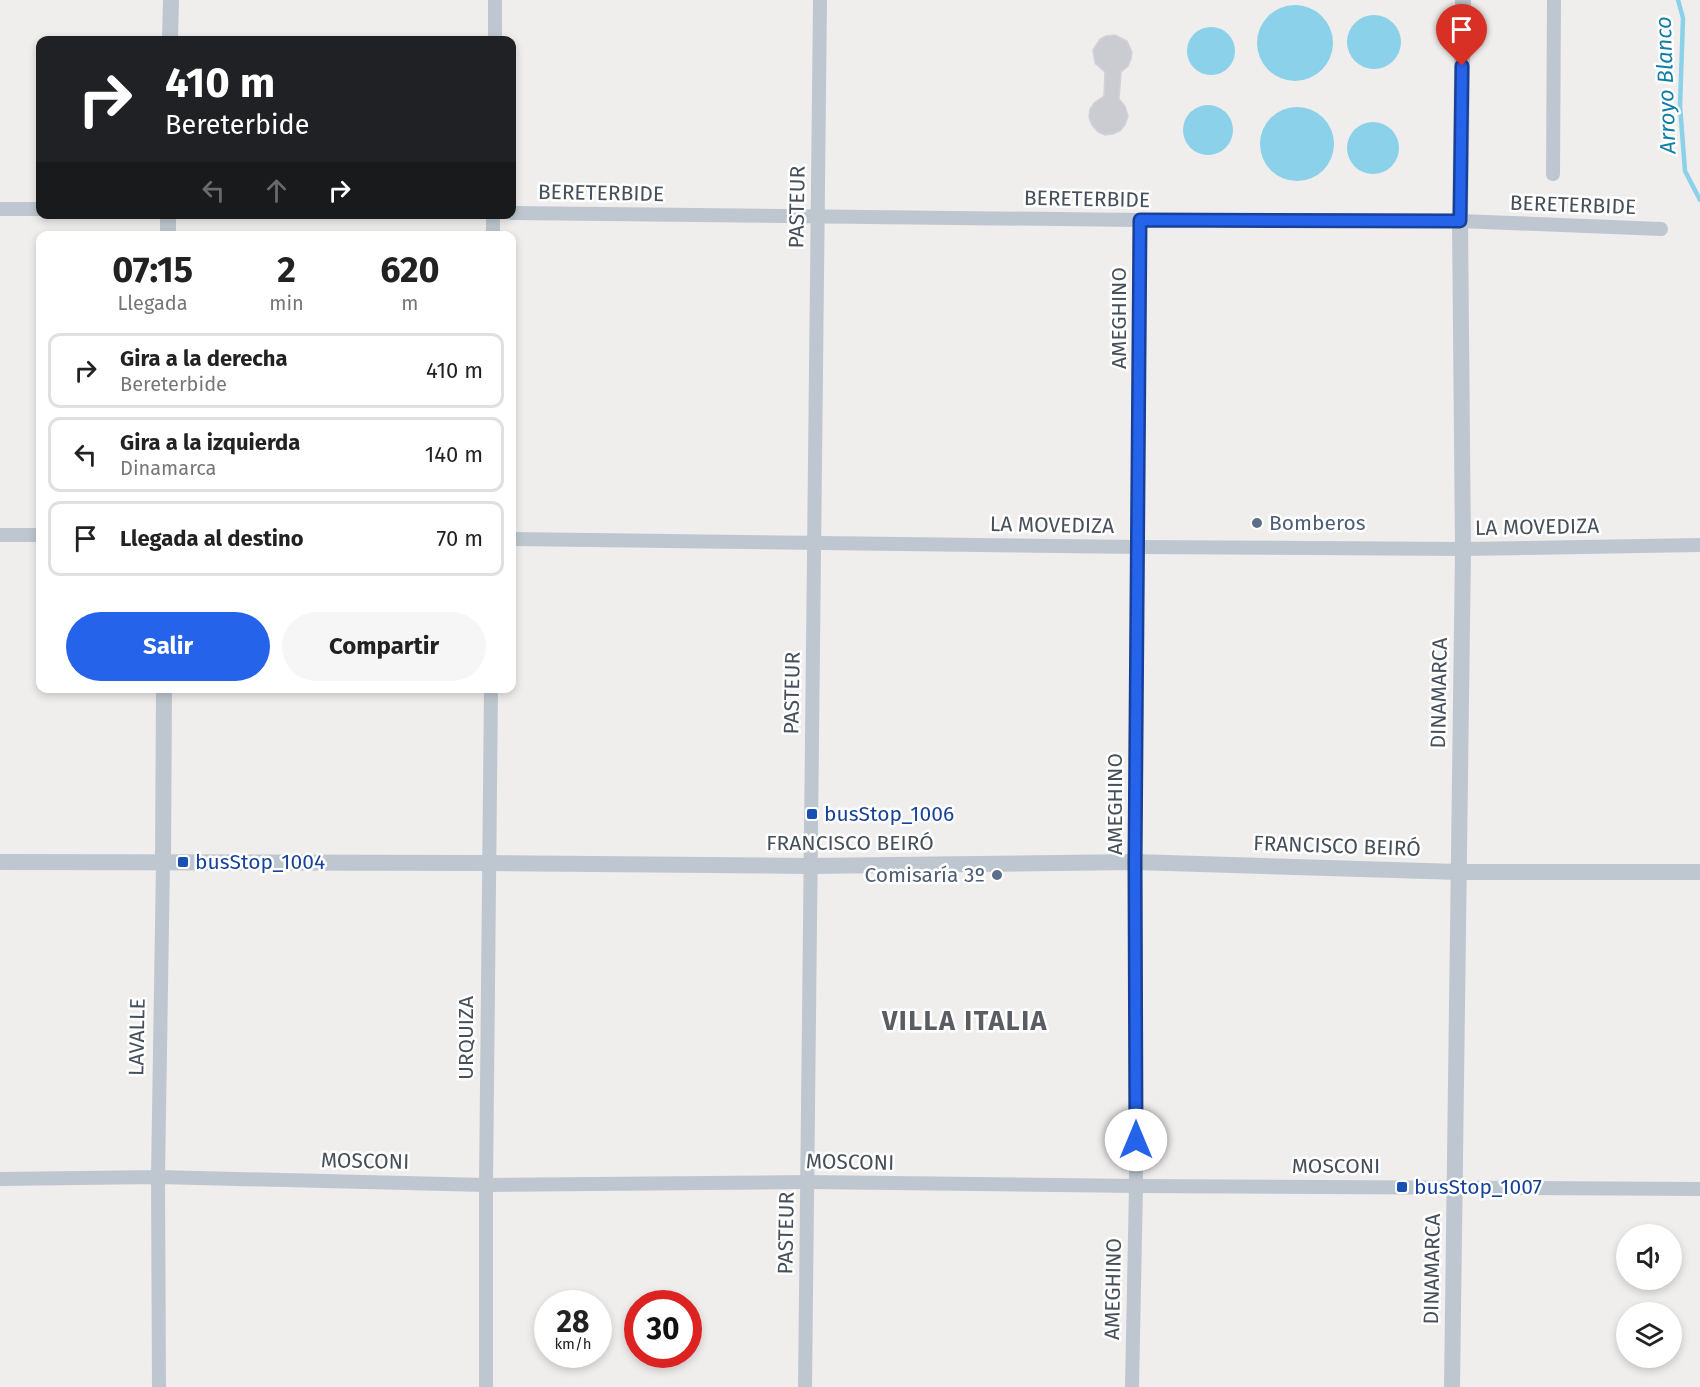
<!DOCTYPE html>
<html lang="es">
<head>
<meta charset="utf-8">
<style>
	:root { --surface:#fff; --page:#f6f6f6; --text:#222; --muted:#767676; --line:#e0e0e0; --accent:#2563eb }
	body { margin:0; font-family:"Fira Sans",sans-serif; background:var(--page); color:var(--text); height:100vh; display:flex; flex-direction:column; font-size:22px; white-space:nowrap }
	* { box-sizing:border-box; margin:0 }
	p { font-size:20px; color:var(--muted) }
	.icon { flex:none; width:33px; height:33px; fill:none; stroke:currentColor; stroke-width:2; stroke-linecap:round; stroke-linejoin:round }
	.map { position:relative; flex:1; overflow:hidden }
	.side { position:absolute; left:36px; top:231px; width:480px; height:462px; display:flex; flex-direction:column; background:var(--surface); border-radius:12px; box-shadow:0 3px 9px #0003 }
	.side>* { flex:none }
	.banner { position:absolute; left:36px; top:36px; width:480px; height:183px; border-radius:12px; box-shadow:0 3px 9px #0003; background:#202124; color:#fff; overflow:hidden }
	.controls { position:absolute; left:1616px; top:1224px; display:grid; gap:12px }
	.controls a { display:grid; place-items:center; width:66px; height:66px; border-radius:50%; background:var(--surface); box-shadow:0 3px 9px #0003; font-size:30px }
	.speed { position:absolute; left:534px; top:1290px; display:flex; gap:12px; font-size:30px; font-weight:700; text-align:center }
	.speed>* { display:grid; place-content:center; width:78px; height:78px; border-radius:50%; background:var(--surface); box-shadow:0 3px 9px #0003; line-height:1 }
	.speed small { font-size:15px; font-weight:400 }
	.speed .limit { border:9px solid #d22; background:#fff; color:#111 }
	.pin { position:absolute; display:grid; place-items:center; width:51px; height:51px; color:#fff; margin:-62px -26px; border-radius:50% 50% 50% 0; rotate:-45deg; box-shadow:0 0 6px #0007 }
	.pin .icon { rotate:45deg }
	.me { position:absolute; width:66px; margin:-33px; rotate:0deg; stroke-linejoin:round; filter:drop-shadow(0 0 4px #0008) }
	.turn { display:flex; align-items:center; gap:21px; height:126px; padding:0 30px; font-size:27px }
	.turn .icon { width:78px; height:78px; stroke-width:2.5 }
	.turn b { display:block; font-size:42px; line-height:51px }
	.lanes { display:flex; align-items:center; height:57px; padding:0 30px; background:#0003; justify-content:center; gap:30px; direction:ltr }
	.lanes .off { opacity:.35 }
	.eta { display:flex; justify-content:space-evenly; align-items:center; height:102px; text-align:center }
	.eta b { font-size:36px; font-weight:700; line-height:42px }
	.primary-button { display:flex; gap:12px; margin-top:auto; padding:12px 30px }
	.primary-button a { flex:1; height:69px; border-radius:36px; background:var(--accent); color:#fff; font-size:24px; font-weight:700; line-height:69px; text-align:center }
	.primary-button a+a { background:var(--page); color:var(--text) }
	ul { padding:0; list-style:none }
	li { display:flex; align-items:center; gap:18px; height:75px; margin:0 12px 9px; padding:0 18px; border:3px solid var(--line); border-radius:12px }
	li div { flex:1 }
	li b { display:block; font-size:22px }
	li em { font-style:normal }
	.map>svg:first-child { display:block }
	.water { fill:#8ad1e9 }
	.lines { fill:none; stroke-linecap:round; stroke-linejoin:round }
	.stream { stroke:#8ad1e9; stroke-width:4.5 }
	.building { fill:#caccd2; stroke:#d1d3d9; stroke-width:1.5 }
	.minor { stroke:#bec7cf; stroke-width:14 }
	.tertiary { stroke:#bec7cf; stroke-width:16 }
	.route-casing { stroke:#184099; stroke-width:15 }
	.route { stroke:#2563eb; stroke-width:10 }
	.service-dot { fill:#5c6f8a; stroke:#fff; stroke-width:2 }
	.transit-dot { fill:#1a4fb4; stroke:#fff; stroke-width:2 }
	.labels { text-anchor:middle; stroke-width:5; stroke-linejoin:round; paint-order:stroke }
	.street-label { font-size:21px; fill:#46505a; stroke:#fff }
	.service-label { font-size:21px; fill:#4e5e75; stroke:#fff; text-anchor:start }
	.transit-label { font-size:21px; fill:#164399; stroke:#fff; text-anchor:start }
	.water-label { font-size:22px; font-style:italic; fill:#0f7ea4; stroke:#fff }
	.district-label { font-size:27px; font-weight:bold; letter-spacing:1.5px; fill:#5a5d62; stroke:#fff }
</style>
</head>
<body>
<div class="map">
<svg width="1700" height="1387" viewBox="0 0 1700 1387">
	<rect width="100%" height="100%" fill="#f0eded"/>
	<g class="water">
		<circle cx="1295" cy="43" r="38"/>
		<circle cx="1374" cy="42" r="27"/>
		<circle cx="1211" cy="51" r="24"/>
		<circle cx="1208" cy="130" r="25"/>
		<circle cx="1297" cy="144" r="37"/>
		<circle cx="1373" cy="148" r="26"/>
	</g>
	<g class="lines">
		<polyline class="stream" points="1678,0 1683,18 1680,106 1685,171 1700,200"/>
	</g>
	<polygon class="building" points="1115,35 1127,41 1132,52 1131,59 1128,66 1121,72 1119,99 1125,106 1128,116 1125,125 1120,131 1113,134 1105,135 1098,132 1092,125 1089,117 1090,109 1094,103 1104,96 1105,72 1095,63 1093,50 1100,39 1106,36"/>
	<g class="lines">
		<g class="minor">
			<polyline points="495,40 495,0"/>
			<polyline points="1553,174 1554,0"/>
			<polyline points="0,209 40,209"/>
			<polyline points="512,213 1140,220 1460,221 1661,229"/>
			<polyline points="493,236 493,214"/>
			<polyline points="0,535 40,535"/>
			<polyline points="512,539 1138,547 1463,549 1700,545"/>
			<polyline points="0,1179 158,1177 486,1185 807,1182 1136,1186 1700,1189"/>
			<polyline points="159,1387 158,1177 163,862"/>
			<polyline points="486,1387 486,1185 491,688"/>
			<polyline points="805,1387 820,0"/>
			<polyline points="1132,1387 1136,1186 1135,862 1140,220"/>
		</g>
		<g class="tertiary">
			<polyline points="170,40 171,0"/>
			<polyline points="168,236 168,214"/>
			<polyline points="0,862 488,863 811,866 1135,862 1459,872 1700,872"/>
			<polyline points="163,862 164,688"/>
			<polyline points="1452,1387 1463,549 1460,221 1463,0"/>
		</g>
	</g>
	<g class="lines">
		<g class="route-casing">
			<polyline id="route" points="1136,1140 1135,862 1140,220 1460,221 1462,66"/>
		</g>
		<use href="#route" class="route"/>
	</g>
	<g class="service-dot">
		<circle cx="1257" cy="523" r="6"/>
		<circle cx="997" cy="875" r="6"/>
	</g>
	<g class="transit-dot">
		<rect x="806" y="808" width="12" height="12" rx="3"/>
		<rect x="177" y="856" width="12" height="12" rx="3"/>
		<rect x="1396" y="1181" width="12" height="12" rx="3"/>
	</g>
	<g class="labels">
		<g class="street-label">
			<text transform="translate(601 193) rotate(1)" y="7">BERETERBIDE</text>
			<text transform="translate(1087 199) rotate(1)" y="7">BERETERBIDE</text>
			<text transform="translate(1573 205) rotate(2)" y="7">BERETERBIDE</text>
			<text transform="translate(797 207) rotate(-89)" y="7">PASTEUR</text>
			<text transform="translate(1119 318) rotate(-90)" y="7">AMEGHINO</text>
			<text transform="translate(1052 525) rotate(1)" y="7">LA MOVEDIZA</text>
			<text transform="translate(1537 527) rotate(-1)" y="7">LA MOVEDIZA</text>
			<text transform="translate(792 693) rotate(-89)" y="7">PASTEUR</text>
			<text transform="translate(1439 693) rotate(-89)" y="7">DINAMARCA</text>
			<text transform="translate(1115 804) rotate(-90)" y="7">AMEGHINO</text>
			<text x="850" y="850">FRANCISCO BEIRÓ</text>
			<text transform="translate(1337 846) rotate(2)" y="7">FRANCISCO BEIRÓ</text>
			<text transform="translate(137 1037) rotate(-89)" y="7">LAVALLE</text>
			<text transform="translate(466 1038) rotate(-90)" y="7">URQUIZA</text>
			<text transform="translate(365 1161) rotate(1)" y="7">MOSCONI</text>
			<text transform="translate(850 1162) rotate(1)" y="7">MOSCONI</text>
			<text x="1336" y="1173">MOSCONI</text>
			<text transform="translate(786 1233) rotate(-89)" y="7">PASTEUR</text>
			<text transform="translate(1432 1269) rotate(-89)" y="7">DINAMARCA</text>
			<text transform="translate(1113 1289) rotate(-89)" y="7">AMEGHINO</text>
		</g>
		<g class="service-label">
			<text x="1269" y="530">Bomberos</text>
			<text x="985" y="882" text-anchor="end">Comisaría 3º</text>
		</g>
		<g class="transit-label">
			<text x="824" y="821">busStop_1006</text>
			<text x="195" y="869">busStop_1004</text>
			<text x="1414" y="1194">busStop_1007</text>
		</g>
		<g class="water-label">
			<text transform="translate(1665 85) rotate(-92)" y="8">Arroyo Blanco</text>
		</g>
		<g class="district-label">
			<text x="965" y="1030">VILLA ITALIA</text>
		</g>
	</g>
</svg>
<div class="controls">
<a><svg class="icon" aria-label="sound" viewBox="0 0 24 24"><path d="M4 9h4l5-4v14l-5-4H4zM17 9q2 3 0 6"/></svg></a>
<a><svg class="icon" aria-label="layers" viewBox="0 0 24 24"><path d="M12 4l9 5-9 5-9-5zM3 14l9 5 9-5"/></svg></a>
</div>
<div class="speed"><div>28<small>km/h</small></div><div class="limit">30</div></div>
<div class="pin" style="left:1462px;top:66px;background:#d93025"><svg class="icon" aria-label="arrive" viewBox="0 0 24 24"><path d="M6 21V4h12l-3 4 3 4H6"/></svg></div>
<svg class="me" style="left:1136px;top:1140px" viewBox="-20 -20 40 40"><circle r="19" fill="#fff"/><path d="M0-13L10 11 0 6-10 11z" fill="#2563eb"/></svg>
<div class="banner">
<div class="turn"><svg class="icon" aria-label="right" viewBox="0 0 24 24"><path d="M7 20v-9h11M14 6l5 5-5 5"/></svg><div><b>410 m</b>Bereterbide</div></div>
<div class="lanes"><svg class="icon off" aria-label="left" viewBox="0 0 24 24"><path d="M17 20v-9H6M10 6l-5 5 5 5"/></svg><svg class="icon off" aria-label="ahead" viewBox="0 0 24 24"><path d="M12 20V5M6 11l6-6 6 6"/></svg><svg class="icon" aria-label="right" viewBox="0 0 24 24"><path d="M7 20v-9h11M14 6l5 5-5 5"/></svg></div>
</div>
<section class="side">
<div class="eta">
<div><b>07:15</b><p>Llegada</p></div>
<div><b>2</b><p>min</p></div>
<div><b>620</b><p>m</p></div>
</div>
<ul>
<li><svg class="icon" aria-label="right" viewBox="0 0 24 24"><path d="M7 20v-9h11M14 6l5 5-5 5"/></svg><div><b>Gira a la derecha</b><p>Bereterbide</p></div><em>410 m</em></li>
<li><svg class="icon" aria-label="left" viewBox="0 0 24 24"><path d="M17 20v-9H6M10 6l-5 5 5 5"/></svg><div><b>Gira a la izquierda</b><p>Dinamarca</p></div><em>140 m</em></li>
<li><svg class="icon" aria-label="arrive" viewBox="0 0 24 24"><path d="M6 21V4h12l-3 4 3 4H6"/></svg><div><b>Llegada al destino</b></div><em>70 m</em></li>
</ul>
<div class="primary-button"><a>Salir</a><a>Compartir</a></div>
</section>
</div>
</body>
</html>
